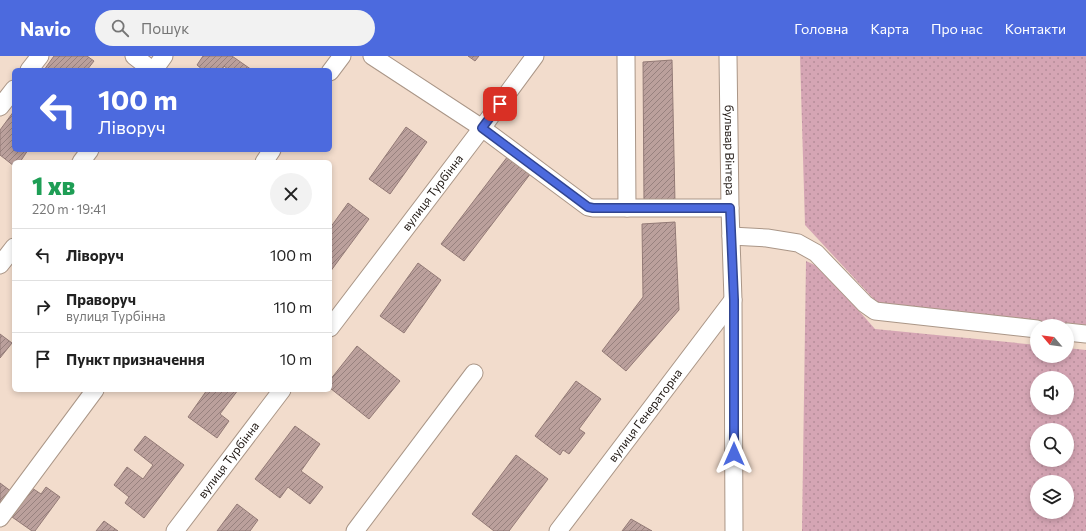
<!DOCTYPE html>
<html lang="uk">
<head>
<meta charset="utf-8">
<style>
	:root { --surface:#fff; --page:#f2f2f2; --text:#222; --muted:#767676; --line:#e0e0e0; --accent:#4c6ade }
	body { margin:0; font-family:Commissioner,sans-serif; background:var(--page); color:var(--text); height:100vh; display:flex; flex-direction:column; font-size:15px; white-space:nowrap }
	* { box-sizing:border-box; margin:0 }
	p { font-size:13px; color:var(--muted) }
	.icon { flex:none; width:22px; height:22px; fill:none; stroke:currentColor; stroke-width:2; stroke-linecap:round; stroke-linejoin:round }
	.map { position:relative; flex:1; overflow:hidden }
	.drawer { position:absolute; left:12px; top:104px; width:320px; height:232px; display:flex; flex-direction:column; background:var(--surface); border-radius:6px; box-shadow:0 2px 6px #0003 }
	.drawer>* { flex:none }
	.top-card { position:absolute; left:12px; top:12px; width:320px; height:84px; border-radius:6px; box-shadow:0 2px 6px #0003; background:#4c6ade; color:#fff; overflow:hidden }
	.needle { width:26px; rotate:299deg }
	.tools { position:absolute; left:1030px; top:263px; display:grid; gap:8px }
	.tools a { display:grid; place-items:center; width:44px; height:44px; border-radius:50%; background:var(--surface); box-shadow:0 2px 6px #0003; font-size:20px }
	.pin { position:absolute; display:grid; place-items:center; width:34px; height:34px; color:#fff; margin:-17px; border-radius:8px; box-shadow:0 2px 6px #0006 }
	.me { position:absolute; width:44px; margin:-22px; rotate:0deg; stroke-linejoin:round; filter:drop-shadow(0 0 3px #0008) }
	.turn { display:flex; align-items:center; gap:14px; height:84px; padding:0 20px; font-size:18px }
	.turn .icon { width:52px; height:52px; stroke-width:2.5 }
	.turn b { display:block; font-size:28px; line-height:34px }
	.round { display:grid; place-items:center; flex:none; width:42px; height:42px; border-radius:21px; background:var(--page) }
	.overview { display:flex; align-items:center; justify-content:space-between; height:68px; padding:0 20px }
	h1 { font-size:24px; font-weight:800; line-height:30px; color:#1e9e55 }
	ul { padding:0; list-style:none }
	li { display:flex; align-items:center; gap:12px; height:52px; padding:0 20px; border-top:1px solid var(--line) }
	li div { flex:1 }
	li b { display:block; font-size:15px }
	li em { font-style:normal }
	header { display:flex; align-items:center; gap:24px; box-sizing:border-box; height:56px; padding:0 20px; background:var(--accent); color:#fff }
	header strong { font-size:19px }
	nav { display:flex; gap:22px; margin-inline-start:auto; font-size:14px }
	.search { width:280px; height:36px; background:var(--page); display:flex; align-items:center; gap:10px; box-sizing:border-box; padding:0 14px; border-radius:22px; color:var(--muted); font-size:15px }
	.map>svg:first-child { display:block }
	.garden { fill:url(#garden-dots); fill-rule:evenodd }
	.building { fill:url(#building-hatch); stroke:#937a76 }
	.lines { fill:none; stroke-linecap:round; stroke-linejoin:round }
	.minor-casing { stroke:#aa9687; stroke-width:19 }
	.minor { stroke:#fff; stroke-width:17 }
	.route-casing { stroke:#314590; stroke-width:10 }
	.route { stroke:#4c6ade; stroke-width:7 }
	.labels { text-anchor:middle; stroke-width:3.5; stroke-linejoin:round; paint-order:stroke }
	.street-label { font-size:12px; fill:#1d1510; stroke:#f2dccc }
</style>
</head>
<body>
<header>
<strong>Navio</strong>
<div class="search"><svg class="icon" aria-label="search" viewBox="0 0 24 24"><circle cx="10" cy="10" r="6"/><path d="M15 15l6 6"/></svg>Пошук</div>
<nav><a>Головна</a><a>Карта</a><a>Про нас</a><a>Контакти</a></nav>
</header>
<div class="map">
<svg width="1086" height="475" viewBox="0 0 1086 475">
	<defs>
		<pattern id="garden-dots" width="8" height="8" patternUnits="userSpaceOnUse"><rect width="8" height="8" fill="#d5a5b4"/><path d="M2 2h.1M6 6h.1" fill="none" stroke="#b68d9a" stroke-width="1.8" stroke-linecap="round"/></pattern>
		<pattern id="building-hatch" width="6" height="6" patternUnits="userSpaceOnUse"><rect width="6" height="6" fill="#bba09c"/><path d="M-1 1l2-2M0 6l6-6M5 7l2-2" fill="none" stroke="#97817e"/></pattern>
	</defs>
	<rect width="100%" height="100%" fill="#f2dccc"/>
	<g class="garden">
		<polygon points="800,0 1086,0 1086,272 881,251 805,169"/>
		<path d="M806,205L821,212L875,273L1037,289V300H1067V292L1086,294V475H802ZM1037,322H1067V352H1037ZM1037,374H1067V404H1037ZM1037,426H1067V456H1037Z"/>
	</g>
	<g class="building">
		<polygon points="54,0 87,0 94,5 87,14 44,14"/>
		<polygon points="203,0 232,0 252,14 229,14 224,10 222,14 203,14 197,9"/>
		<polygon points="468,0 479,0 475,5"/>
		<polygon points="672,4 675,147 644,147 643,6"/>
		<polygon points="14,55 14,94 28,94 20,106 14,106 14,110 0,99 0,74"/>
		<polygon points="406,71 427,86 390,138 369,123"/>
		<polygon points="508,100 531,117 464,205 441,188"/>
		<polygon points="348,147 369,163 330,216 330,172"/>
		<polygon points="675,166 679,254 626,315 602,295 643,241 642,168"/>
		<polygon points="418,207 441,224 404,277 380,260"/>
		<polygon points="0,278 12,287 0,302"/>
		<polygon points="357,290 400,325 369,363 330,332 330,324"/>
		<polygon points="576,325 601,343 579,373 585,377 569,398 563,394 560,399 535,380"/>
		<polygon points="207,334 238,334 220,358 229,365 217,382 188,361"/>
		<polygon points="295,370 320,388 301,415 323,431 310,448 288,431 280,442 255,423"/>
		<polygon points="145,380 184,409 144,462 125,447 129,441 114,429 127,411 143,423 153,409 134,394"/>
		<polygon points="516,399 548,423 509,475 494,475 472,458"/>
		<polygon points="0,427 12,436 0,453"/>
		<polygon points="46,431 60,441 35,475 32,475 12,461 32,432 41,438"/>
		<polygon points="237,448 258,464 250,475 217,475"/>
		<polygon points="631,463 652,475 622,475"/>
		<polygon points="104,465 118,475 96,475"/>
	</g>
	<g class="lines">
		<g class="minor-casing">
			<g id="minor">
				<polyline points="134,0 152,14"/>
				<polyline points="372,0 482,72 588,151 593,152 730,152"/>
				<polyline points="626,0 627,152"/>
				<path id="s1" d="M728,0L730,152L733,244L734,475"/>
				<polyline points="29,14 40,0"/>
				<polyline points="154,14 164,0"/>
				<polyline points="330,16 342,0"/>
				<polyline points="0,51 14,33"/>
				<polyline points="81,106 90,94"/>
				<polyline points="264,106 272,94"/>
				<polyline points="731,180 767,182 798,187 816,197 865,248 875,255 1037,273"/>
				<polyline points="0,209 14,191"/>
				<path id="s2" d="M330,272L482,72L535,0"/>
				<polyline points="1067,276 1086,278"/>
				<polyline points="0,462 95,334"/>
				<path id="s3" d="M175,475L282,334"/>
				<polyline points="355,475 474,317"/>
				<path id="s4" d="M558,475L733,244"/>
			</g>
		</g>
		<use href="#minor" class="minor"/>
	</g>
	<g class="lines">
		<g class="route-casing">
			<polyline id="route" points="500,48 482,72 588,151 593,152 730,152 734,244 734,398"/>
		</g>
		<use href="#route" class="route"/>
	</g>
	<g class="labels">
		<g class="street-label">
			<text dy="4" stroke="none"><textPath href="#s1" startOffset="94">бульвар Вінтера</textPath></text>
			<text dy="4" stroke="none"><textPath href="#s2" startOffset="170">вулиця Турбінна</textPath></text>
			<text dy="4" stroke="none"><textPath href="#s4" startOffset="145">вулиця Генераторна</textPath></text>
			<text dy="4" stroke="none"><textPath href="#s3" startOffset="89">вулиця Турбінна</textPath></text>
		</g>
	</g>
</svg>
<div class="tools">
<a><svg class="needle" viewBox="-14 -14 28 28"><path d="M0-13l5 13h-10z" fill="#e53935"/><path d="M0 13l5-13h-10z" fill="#767676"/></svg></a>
<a><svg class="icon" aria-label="sound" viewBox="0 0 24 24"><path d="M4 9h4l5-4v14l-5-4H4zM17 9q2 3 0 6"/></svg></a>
<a><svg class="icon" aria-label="search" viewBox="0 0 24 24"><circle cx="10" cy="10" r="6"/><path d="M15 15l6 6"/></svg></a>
<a><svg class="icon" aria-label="layers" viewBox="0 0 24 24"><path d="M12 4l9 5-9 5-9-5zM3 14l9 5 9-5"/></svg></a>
</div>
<div class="pin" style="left:500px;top:48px;background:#d93025"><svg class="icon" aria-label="arrive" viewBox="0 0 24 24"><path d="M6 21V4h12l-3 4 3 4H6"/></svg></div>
<svg class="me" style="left:734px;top:398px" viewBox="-20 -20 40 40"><path d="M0-17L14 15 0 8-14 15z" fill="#4c6ade" stroke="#fff" stroke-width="4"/></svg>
<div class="top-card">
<div class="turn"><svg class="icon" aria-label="left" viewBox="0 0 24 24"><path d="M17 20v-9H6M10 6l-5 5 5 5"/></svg><div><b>100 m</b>Ліворуч</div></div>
</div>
<section class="drawer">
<div class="overview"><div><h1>1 хв</h1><p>220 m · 19:41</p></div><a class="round"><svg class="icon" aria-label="close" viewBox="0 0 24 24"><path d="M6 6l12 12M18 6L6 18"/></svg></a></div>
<ul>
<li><svg class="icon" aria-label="left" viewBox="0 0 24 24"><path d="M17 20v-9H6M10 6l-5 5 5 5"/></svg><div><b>Ліворуч</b></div><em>100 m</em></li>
<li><svg class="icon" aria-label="right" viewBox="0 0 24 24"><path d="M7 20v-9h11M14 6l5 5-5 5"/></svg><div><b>Праворуч</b><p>вулиця Турбінна</p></div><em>110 m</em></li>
<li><svg class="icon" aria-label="arrive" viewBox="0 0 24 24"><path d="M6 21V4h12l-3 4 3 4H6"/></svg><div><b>Пункт призначення</b></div><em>10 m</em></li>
</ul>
</section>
</div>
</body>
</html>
